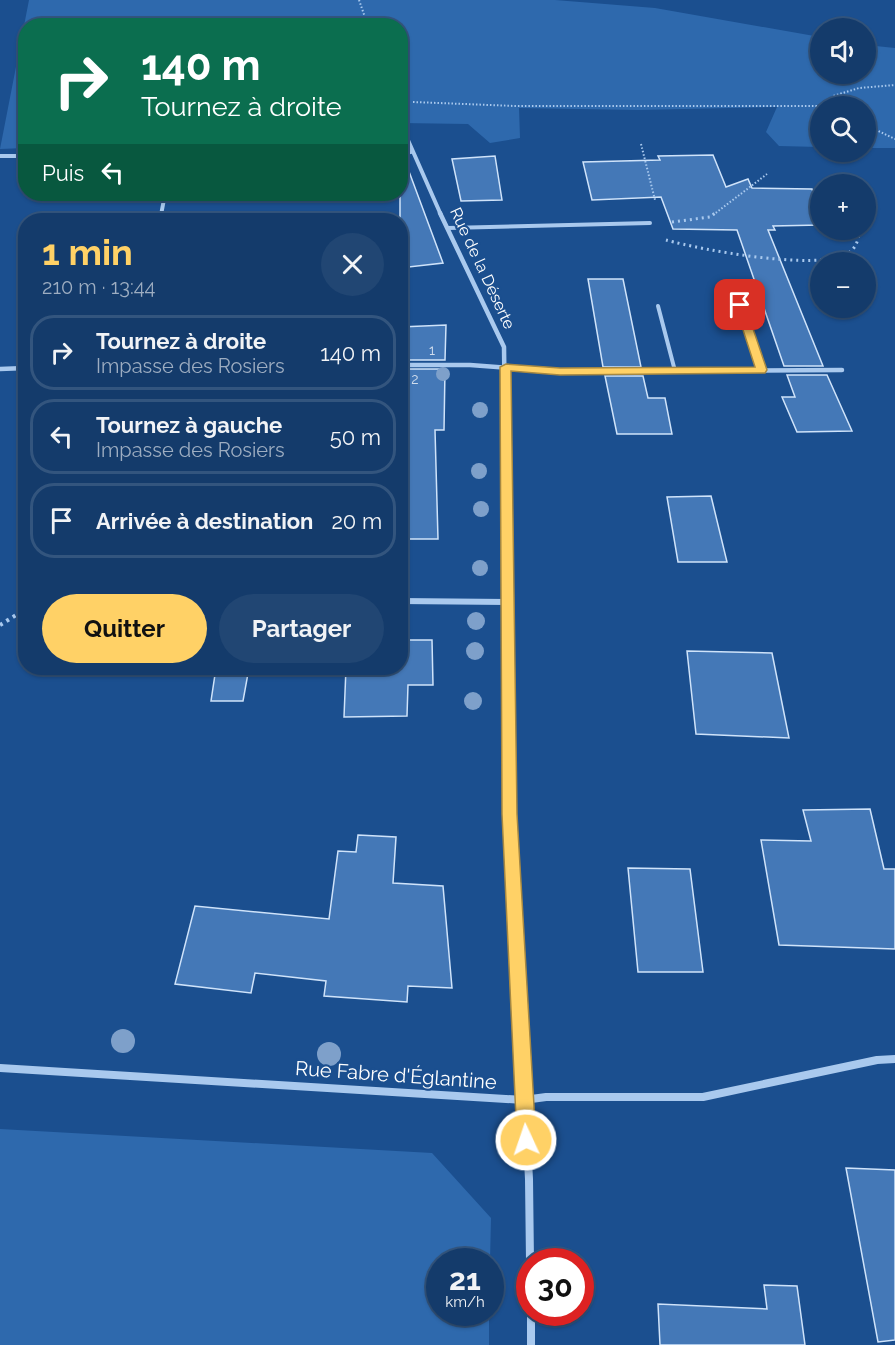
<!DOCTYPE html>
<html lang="fr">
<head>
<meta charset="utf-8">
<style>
	:root { --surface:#143b6b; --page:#214673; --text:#f1f3f6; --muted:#9dadc1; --line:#33557e; --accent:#ffd166 }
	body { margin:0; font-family:Raleway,sans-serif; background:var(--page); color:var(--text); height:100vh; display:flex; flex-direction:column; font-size:22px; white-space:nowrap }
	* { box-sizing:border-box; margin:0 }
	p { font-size:20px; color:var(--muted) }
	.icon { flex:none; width:33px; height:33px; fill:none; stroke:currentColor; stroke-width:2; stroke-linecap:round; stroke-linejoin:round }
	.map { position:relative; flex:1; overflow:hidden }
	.drawer { position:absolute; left:18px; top:213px; width:390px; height:462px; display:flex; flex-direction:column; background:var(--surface); border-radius:24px; box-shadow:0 2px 4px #0004,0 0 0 2px var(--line) }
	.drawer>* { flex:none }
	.guide { position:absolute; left:18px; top:18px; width:390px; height:183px; border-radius:24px; box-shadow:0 2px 4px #0004,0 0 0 2px var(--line); background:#0b6e4f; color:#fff; overflow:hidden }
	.buttons { position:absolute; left:810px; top:18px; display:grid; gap:12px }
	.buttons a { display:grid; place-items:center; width:66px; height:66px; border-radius:50%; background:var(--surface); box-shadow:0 2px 4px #0004,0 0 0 2px var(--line); font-size:30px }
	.speed { position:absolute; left:426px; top:1248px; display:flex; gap:12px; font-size:30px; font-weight:700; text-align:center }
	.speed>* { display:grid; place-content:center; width:78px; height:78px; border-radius:50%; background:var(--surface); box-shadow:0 2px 4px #0004,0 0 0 2px var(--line); line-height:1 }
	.speed small { font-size:15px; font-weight:400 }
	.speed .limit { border:9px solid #d22; background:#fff; color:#111 }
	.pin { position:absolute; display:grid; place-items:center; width:51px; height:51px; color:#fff; margin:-26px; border-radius:12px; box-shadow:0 3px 9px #0006 }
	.me { position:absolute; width:66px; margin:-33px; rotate:357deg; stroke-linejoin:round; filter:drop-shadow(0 0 4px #0008) }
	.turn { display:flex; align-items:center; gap:21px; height:126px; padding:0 24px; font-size:27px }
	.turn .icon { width:78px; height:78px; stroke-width:2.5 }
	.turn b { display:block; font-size:42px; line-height:51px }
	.then { display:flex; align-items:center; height:57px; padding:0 24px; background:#0003; gap:12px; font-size:22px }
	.round { display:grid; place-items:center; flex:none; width:63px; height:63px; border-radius:32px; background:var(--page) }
	.headline { display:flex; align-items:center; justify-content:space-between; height:102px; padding:0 24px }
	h1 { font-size:36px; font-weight:700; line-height:45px; color:var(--accent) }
	.action { display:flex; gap:12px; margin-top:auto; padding:12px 24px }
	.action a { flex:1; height:69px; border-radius:36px; background:var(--accent); color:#111; font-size:24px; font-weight:700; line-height:69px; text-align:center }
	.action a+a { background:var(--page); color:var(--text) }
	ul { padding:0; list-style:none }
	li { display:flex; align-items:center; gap:18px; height:75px; margin:0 12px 9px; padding:0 12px; border:3px solid var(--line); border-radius:24px }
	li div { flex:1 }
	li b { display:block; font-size:22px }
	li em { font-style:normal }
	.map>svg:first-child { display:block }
	.green { fill:#2e69ad }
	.building { fill:#4478b7; stroke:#cfe3fa; stroke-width:1.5 }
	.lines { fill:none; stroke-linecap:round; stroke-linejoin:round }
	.path-far2 { stroke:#a9c9ee; stroke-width:2; stroke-dasharray:1.5 2; stroke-linecap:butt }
	.path-far1 { stroke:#a9c9ee; stroke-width:3; stroke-dasharray:2 4; stroke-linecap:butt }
	.path { stroke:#a9c9ee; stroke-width:4; stroke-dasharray:3 4.5; stroke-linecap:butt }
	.service { stroke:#a9c9ee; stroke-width:4 }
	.minor-far3 { stroke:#a9c9ee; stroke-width:4 }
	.minor-far2 { stroke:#a9c9ee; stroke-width:4.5 }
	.minor-far1 { stroke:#a9c9ee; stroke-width:6 }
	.minor { stroke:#a9c9ee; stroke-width:8 }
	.tree { fill:#7ea0ca }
	.route { fill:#ffd166; stroke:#a68842; stroke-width:1.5 }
	.labels { text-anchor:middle; stroke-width:4.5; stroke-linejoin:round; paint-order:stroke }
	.number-label { font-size:14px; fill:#d0dded }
	.street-label { font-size:16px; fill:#fff; stroke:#1b4f8f }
	.near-street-label { font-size:20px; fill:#fff; stroke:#1b4f8f }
</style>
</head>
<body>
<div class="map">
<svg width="895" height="1345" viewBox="0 0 895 1345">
	<rect width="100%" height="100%" fill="#1b4f8f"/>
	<g class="green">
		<polygon points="29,0 555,0 655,8 820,37 820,74 866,74 866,45 895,48 895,148 866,148 866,106 820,106 820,147 779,146 766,132 777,107 638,110 519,108 520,138 490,143 468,124 401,123 400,26 26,26 25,148 0,149"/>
		<polygon points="0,1129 432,1153 491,1218 490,1261 440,1262 440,1312 489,1313 489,1345 0,1345"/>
	</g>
	<g class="building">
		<polygon points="713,155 726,187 748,179 752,188 812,189 820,213 820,225 773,226 775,230 768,230 823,366 784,366 737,230 673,229 661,197 592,200 583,162 660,160 658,156"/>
		<polygon points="495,156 502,200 461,201 452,159"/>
		<polygon points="404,158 443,263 400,268 400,159"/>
		<polygon points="588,279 623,279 641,367 603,367"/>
		<polygon points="446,325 445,360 400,360 400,327"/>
		<polygon points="400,369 445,369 444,430 435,430 438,539 400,539"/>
		<polygon points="787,375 827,375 852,431 797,432 782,397 795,397"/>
		<polygon points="605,376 643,376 648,398 665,398 672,434 617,434"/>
		<polygon points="711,496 727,562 678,562 667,497"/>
		<polygon points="400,640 432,640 433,685 408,685 407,716 344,717 346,668 400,668"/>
		<polygon points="687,651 772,653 789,738 696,734"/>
		<polygon points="216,668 249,668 243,701 211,701"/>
		<polygon points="870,809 884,869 895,869 895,949 779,945 761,840 811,841 803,810"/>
		<polygon points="358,835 396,837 393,883 443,886 452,988 408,986 407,1002 324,996 326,981 255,973 251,993 175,984 195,906 329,919 338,851 356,852"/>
		<polygon points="628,868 690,869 703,972 638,972"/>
		<polygon points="846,1168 895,1170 895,1340 878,1342"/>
		<polygon points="764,1285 797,1286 805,1345 660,1345 658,1304 767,1309"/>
	</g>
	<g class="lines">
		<g class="path-far2">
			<polyline points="359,0 368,26"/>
			<polyline points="413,102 515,106 832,106"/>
			<polyline points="829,105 833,96 859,88 895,85"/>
			<polyline points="866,125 895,139"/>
			<polyline points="641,144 655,200"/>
			<polyline points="713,215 767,174"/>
		</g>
		<g class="path-far1">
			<polyline points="672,222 710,217 715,213"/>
			<path d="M666,240C702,250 815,271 847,254C856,249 859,239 859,230"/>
		</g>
		<polyline class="path" points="0,625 26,609"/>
		<g class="service">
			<polyline points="448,228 650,223"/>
			<polyline points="740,305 762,370"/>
			<polyline points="658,306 675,371"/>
		</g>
		<g class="minor-far3">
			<polyline points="400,122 441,215"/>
			<polyline points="400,153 411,152"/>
			<polyline points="0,156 26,156"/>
			<polyline points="161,215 165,194"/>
		</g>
		<g class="minor-far2">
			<polyline points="440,213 504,347 506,496"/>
			<polyline points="161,216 161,213"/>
			<polyline points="400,365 470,365 560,372 842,370"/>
			<polyline points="0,369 26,368"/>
		</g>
		<g class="minor-far1">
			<polyline points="506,494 512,863"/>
			<polyline points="400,601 507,602"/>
		</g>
		<g class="minor">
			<polyline points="512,862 529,1179 530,1262"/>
			<polyline points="0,1068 524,1100 546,1097 703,1097 877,1060 895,1059"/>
			<polyline points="531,1312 531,1345"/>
		</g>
	</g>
	<g class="tree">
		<circle cx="443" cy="374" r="7"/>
		<circle cx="480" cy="410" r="8"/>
		<circle cx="479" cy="471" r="8"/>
		<circle cx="481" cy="509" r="8"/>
		<circle cx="480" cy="568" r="8"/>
		<circle cx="476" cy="621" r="9"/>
		<circle cx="475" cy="651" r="9"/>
		<circle cx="473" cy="701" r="9"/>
		<circle cx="123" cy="1041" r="12"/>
		<circle cx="329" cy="1054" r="12"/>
	</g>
	<polygon class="route" points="740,302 745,305 767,370 765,373 560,375 511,371 517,814 536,1140 533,1146 526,1149 520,1146 517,1140 502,814 500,367 506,364 560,368 755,367 735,305"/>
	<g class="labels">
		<g class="number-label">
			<text x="432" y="355">1</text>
			<text x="415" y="384">2</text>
		</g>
		<g class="street-label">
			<text transform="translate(483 268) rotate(65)" y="6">Rue de la Déserte</text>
		</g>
		<g class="near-street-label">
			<text transform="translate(396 1075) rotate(4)" y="7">Rue Fabre d'Églantine</text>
		</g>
	</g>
</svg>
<div class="buttons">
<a><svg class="icon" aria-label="sound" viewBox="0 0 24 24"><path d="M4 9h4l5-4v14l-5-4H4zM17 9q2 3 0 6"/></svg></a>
<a><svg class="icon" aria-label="search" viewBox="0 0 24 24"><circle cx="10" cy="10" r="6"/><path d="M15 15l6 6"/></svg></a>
<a>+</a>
<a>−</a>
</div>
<div class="speed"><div>21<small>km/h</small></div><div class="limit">30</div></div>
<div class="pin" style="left:740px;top:305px;background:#d93025"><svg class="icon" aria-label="arrive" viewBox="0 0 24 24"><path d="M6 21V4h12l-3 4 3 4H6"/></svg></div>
<svg class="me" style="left:526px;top:1140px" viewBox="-20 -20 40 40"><circle r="17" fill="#ffd166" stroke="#fff" stroke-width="3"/><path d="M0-11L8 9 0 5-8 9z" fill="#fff"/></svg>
<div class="guide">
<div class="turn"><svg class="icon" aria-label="right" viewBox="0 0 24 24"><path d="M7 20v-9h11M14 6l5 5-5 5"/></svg><div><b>140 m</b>Tournez à droite</div></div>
<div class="then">Puis<svg class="icon" aria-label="left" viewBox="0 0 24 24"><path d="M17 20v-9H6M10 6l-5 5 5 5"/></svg></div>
</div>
<section class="drawer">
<div class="headline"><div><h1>1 min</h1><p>210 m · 13:44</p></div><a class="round"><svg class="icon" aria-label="close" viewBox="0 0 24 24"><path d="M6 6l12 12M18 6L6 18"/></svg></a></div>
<ul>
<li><svg class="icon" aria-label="right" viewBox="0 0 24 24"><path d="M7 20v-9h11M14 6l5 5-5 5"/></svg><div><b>Tournez à droite</b><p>Impasse des Rosiers</p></div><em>140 m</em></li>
<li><svg class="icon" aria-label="left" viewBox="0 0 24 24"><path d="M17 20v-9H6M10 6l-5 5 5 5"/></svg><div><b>Tournez à gauche</b><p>Impasse des Rosiers</p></div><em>50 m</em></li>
<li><svg class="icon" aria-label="arrive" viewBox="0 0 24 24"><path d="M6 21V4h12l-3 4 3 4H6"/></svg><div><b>Arrivée à destination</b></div><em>20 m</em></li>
</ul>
<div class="action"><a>Quitter</a><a>Partager</a></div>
</section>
</div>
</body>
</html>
